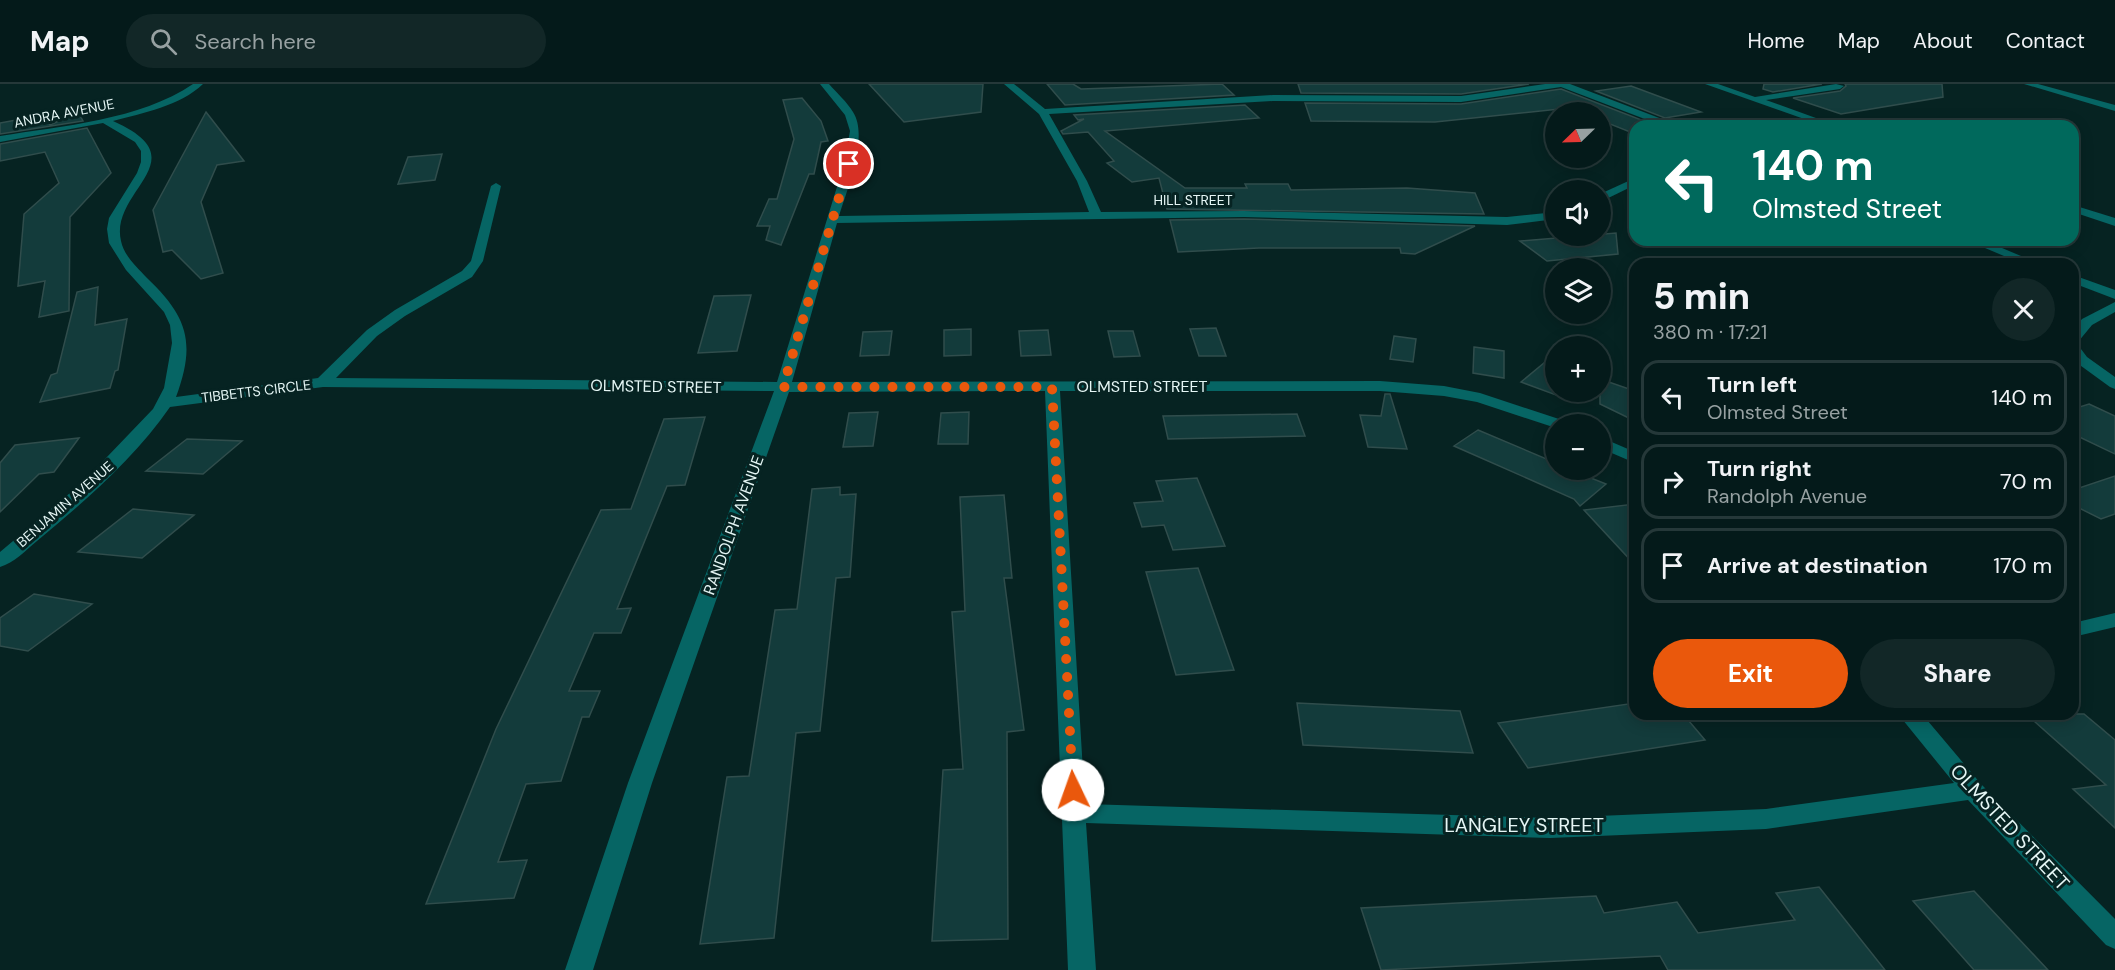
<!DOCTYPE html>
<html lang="en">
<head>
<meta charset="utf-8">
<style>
	:root { --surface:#041a1a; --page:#122727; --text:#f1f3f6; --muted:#97a1a2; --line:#253839; --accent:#ea580c }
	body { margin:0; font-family:"DM Sans",sans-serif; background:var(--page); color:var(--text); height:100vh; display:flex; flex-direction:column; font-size:22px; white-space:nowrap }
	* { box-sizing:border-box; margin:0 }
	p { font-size:20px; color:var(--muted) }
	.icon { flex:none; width:33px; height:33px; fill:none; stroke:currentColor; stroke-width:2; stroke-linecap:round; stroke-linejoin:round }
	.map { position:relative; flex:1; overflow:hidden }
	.details { position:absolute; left:1629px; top:174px; width:450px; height:462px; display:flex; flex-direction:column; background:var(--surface); border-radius:18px; box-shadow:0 3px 15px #0003,0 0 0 2px var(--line) }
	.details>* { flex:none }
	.banner { position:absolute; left:1629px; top:36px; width:450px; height:126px; border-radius:18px; box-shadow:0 3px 15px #0003,0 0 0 2px var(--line); background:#00695c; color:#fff; overflow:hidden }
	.needle { width:39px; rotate:247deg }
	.fabs { position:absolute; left:1545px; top:18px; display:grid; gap:12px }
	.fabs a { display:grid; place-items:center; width:66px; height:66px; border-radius:50%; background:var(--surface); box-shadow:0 3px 15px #0003,0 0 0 2px var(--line); font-size:30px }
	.pin { position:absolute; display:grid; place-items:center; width:51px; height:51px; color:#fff; margin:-26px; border:3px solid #fff; border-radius:50%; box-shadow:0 2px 6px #0007 }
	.me { position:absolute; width:66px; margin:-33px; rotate:357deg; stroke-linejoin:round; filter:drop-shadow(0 0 4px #0008) }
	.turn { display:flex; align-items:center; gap:21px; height:126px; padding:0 24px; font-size:27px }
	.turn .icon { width:78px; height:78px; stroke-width:2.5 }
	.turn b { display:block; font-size:42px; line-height:51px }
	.round { display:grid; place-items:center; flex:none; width:63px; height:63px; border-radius:32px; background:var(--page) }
	.head { display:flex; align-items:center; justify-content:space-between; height:102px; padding:0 24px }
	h1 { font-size:36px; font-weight:800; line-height:45px }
	.cta { display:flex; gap:12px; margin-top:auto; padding:12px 24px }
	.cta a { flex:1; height:69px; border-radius:36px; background:var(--accent); color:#fff; font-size:24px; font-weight:800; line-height:69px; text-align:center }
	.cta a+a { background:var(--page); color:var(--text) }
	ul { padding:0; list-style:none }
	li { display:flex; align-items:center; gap:18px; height:75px; margin:0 12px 9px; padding:0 12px; border:3px solid var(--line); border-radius:18px }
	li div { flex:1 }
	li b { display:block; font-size:22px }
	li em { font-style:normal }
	header { display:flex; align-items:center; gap:36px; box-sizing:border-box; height:84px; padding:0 30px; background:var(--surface); border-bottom:2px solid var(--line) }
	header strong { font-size:28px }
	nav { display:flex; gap:33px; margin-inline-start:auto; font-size:21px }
	.search { width:420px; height:54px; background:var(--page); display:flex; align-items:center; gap:15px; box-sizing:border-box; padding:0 21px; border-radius:33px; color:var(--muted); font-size:22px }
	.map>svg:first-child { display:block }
	.building { fill:#133b3b; stroke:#304d4c; stroke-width:1.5 }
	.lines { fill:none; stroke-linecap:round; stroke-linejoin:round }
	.street { fill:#066564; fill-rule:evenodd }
	.route { stroke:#ea580c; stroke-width:10; stroke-dasharray:0 18 }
	.labels { text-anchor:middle; stroke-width:6; stroke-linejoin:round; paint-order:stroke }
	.far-street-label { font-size:14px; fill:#e5f6f5; stroke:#062322 }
	.street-label { font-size:16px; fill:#e5f6f5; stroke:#062322 }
	.near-street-label { font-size:20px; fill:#e5f6f5; stroke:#062322 }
</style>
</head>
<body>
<header>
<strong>Map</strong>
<div class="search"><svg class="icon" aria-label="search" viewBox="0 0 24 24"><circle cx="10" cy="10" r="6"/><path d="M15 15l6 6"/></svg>Search here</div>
<nav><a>Home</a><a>Map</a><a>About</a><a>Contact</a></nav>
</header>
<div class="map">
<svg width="2115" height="886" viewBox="0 0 2115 886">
	<rect width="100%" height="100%" fill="#062322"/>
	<g class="building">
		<polygon points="869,0 983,0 981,28 904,38"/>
		<polygon points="1047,0 1073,0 1081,5 1222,0 1234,11 1065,21"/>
		<polygon points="1298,0 1529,0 1461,10 1301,9"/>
		<polygon points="1764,0 1822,0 1773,8 1763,5"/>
		<polygon points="1845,0 1942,0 1943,13 1841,30 1793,14 1840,7 1846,2"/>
		<polygon points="1631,2 1701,28 1665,34 1596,7"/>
		<polygon points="1561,5 1644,37 1635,39 1635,50 1600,36 1600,28 1581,28 1569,24 1435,38 1311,37 1305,19 1461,20"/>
		<polygon points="802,14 821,37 828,57 821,58 814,90 809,90 781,161 766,156 770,142 757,142 769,115 777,115 794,55 783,16"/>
		<polygon points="1245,21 1259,34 1105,47 1185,104 1247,104 1245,100 1288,100 1291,106 1407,104 1475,109 1484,130 1167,125 1159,94 1132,98 1107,79 1114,77 1088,48 1063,50 1061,47 1084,35 1078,36 1074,31"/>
		<polygon points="78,28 83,37 0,50 0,39 43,31 50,41"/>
		<polygon points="206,28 244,77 217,81 201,118 223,189 201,195 172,166 163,168 153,126"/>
		<polygon points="87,44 111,89 70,133 69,227 39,233 45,197 18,202 24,130 59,99 45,68 0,77 0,60"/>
		<polygon points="442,70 435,96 398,100 408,73"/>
		<polygon points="1244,135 1475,142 1415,170 1401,169 1400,164 1259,164 1178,168 1170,136"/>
		<polygon points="1616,149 1618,170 1547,177 1520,157"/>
		<polygon points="98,203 95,241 127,235 118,286 115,287 110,304 40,318 51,291 57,289 77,208"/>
		<polygon points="751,211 737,267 698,269 714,212"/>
		<polygon points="1216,244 1226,272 1199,272 1190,245"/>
		<polygon points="971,245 971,271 944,272 944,246"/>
		<polygon points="1048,246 1051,271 1021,272 1019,247"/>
		<polygon points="892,247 889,271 860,272 863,248"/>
		<polygon points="1108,247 1133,247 1140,272 1114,273"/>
		<polygon points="1394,252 1416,255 1413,278 1390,275"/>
		<polygon points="1474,263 1504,267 1504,294 1473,289"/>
		<polygon points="1556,269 1556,311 1521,298"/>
		<polygon points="1600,295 1635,307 1635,337 1600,320"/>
		<polygon points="1385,310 1390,310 1407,365 1368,363 1360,331 1381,332"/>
		<polygon points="2089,320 2115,332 2115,370 2073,350 2073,325"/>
		<polygon points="878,328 873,362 843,363 849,329"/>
		<polygon points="969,328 968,360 938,360 941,329"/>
		<polygon points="1297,330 1305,352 1168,355 1163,332"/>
		<polygon points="705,333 685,401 667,402 617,525 631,524 621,549 594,549 569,607 600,607 589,633 582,633 561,697 526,700 498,778 527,776 514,814 426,820 496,645 601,426 631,425 664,335"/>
		<polygon points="1478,346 1556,379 1556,386 1571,386 1606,400 1580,422 1574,415 1454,362"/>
		<polygon points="79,354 54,388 39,390 0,428 0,379 15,361"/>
		<polygon points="187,355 242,357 203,390 146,387"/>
		<polygon points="2115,392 2115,430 2101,435 2073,421 2073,406"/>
		<polygon points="1197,394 1225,462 1173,466 1164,441 1142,443 1134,419 1163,417 1156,397"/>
		<polygon points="840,403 840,411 856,410 850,493 836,494 820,647 796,649 774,854 700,860 727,693 749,692 775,526 797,525 812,405"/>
		<polygon points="1004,411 1012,494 1004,494 1024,646 1007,648 1008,855 932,857 943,686 963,685 952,528 965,527 960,413"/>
		<polygon points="1635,420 1635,481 1584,426"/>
		<polygon points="133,425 194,431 142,474 78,468"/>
		<polygon points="1198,484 1234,586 1176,591 1146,488"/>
		<polygon points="34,510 92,520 28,567 0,562 0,534"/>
		<polygon points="1297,619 1460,627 1473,669 1303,661"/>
		<polygon points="1635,619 1635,630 1683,630 1705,656 1528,684 1498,639"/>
		<polygon points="2026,630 2084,630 2115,656 2115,744 2073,705 2106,701"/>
		<polygon points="1819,803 1885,886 1668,886 1660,872 1381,886 1361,824 1596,812 1604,829 1677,818 1698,849 1795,836 1776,809"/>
		<polygon points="1974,807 2048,886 1974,886 1913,817"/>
	</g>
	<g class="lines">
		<g class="street">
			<path d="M193,0H203C180,22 143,29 113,37C201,76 109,106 121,157C124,172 137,183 147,194C188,233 196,259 176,313L318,294L367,246L395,226L462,187L471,177L491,102L496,99L501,102L483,177L472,193L405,232L377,252L336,294L777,298L844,80L850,47L845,31L820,0H829C837,9 847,18 853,28C869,52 847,106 839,132L1089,128L1077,97L1039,30L1004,0H1014L1045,25L1273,11L1461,12L1545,0H1570L1675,40L1677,42H1663L1561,3L1461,18L1273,17L1049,30L1087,97L1101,128L1244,127L1507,133L1556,128V135L1507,141L1244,133L837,139L792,298L1380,297L1444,302L1480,309L1565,337L1567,340H1556V344L1477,318L1444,312L1380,307H1060L1085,720L1550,734L1766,725L1954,699L1898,630H1922L1981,700L2115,835V865L2106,861L1968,716L1766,745L1550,754L1086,739L1096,886H1068L1045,307L789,308L652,699L593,886H565L628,699L774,307L323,303L170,323C135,374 84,418 37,457C26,466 14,479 0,483V468L83,398L153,325L164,304L172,259L170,241L164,228L126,186L109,159L107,145L109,134L137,89L141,78V67L135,58L103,39L0,58V52C62,42 140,36 193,0Z"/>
			<polygon points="1705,0 1718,0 1755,13 1836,0 1844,2 1840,5 1766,16 1838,42 1824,42"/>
			<polygon points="2024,0 2038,0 2115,21 2115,27"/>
			<polygon points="1635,94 1635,101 1600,118 1600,110"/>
			<polygon points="2073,121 2115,134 2115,142 2073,128"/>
			<polygon points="1966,156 1983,156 2040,180 2023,180"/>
			<polygon points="2073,191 2115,206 2115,215 2073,199"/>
			<polygon points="2115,218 2115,228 2092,241 2078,258 2073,259 2073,246 2082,235"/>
			<polygon points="2073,260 2078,261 2087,273 2115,293 2115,305 2110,303 2077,279 2073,274"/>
			<polygon points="1600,353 1635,368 1635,379 1600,364"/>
			<polygon points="2115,529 2115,543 2073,553 2073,539"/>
		</g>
	</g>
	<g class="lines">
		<polyline class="route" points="849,80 783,303 1052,303 1073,706"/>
	</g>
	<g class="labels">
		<g class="far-street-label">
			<text transform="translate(64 29) rotate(-11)" y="5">ANDRA AVENUE</text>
			<text x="1193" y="121">HILL STREET</text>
			<text transform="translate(256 307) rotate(-7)" y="5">TIBBETTS CIRCLE</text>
			<text transform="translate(65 420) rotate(-41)" y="5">BENJAMIN AVENUE</text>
		</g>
		<g class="street-label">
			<text transform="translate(656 302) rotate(1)" y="6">OLMSTED STREET</text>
			<text x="1142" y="308">OLMSTED STREET</text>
			<text transform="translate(733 441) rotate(-70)" y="6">RANDOLPH AVENUE</text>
		</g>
		<g class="near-street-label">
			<text x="1524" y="748">LANGLEY STREET</text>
			<text transform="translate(2010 743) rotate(47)" y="7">OLMSTED STREET</text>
		</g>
	</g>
</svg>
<div class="fabs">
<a><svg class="needle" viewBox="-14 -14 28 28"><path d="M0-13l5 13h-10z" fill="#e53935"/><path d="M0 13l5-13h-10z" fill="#97a1a2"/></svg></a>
<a><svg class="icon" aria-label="sound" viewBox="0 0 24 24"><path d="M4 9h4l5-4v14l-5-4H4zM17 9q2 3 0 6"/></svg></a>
<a><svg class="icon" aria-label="layers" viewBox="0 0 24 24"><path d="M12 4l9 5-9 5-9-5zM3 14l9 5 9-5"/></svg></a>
<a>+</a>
<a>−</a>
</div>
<div class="pin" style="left:849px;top:80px;background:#d93025"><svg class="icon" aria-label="arrive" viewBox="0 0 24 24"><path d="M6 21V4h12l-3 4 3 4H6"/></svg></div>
<svg class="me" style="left:1073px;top:706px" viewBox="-20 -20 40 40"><circle r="19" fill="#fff"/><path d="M0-13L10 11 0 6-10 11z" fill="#ea580c"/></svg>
<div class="banner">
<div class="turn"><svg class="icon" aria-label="left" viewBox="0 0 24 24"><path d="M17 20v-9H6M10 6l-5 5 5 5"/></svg><div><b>140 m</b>Olmsted Street</div></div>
</div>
<section class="details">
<div class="head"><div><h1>5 min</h1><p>380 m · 17:21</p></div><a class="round"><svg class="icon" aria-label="close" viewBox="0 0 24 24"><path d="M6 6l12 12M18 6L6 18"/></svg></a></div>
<ul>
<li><svg class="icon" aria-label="left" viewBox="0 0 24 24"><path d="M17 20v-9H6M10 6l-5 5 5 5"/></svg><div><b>Turn left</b><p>Olmsted Street</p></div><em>140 m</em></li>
<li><svg class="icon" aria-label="right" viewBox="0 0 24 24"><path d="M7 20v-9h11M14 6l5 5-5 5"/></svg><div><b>Turn right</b><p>Randolph Avenue</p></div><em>70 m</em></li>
<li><svg class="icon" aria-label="arrive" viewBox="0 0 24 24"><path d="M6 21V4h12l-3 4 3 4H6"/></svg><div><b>Arrive at destination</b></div><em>170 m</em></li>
</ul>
<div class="cta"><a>Exit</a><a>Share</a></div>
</section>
</div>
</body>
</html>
